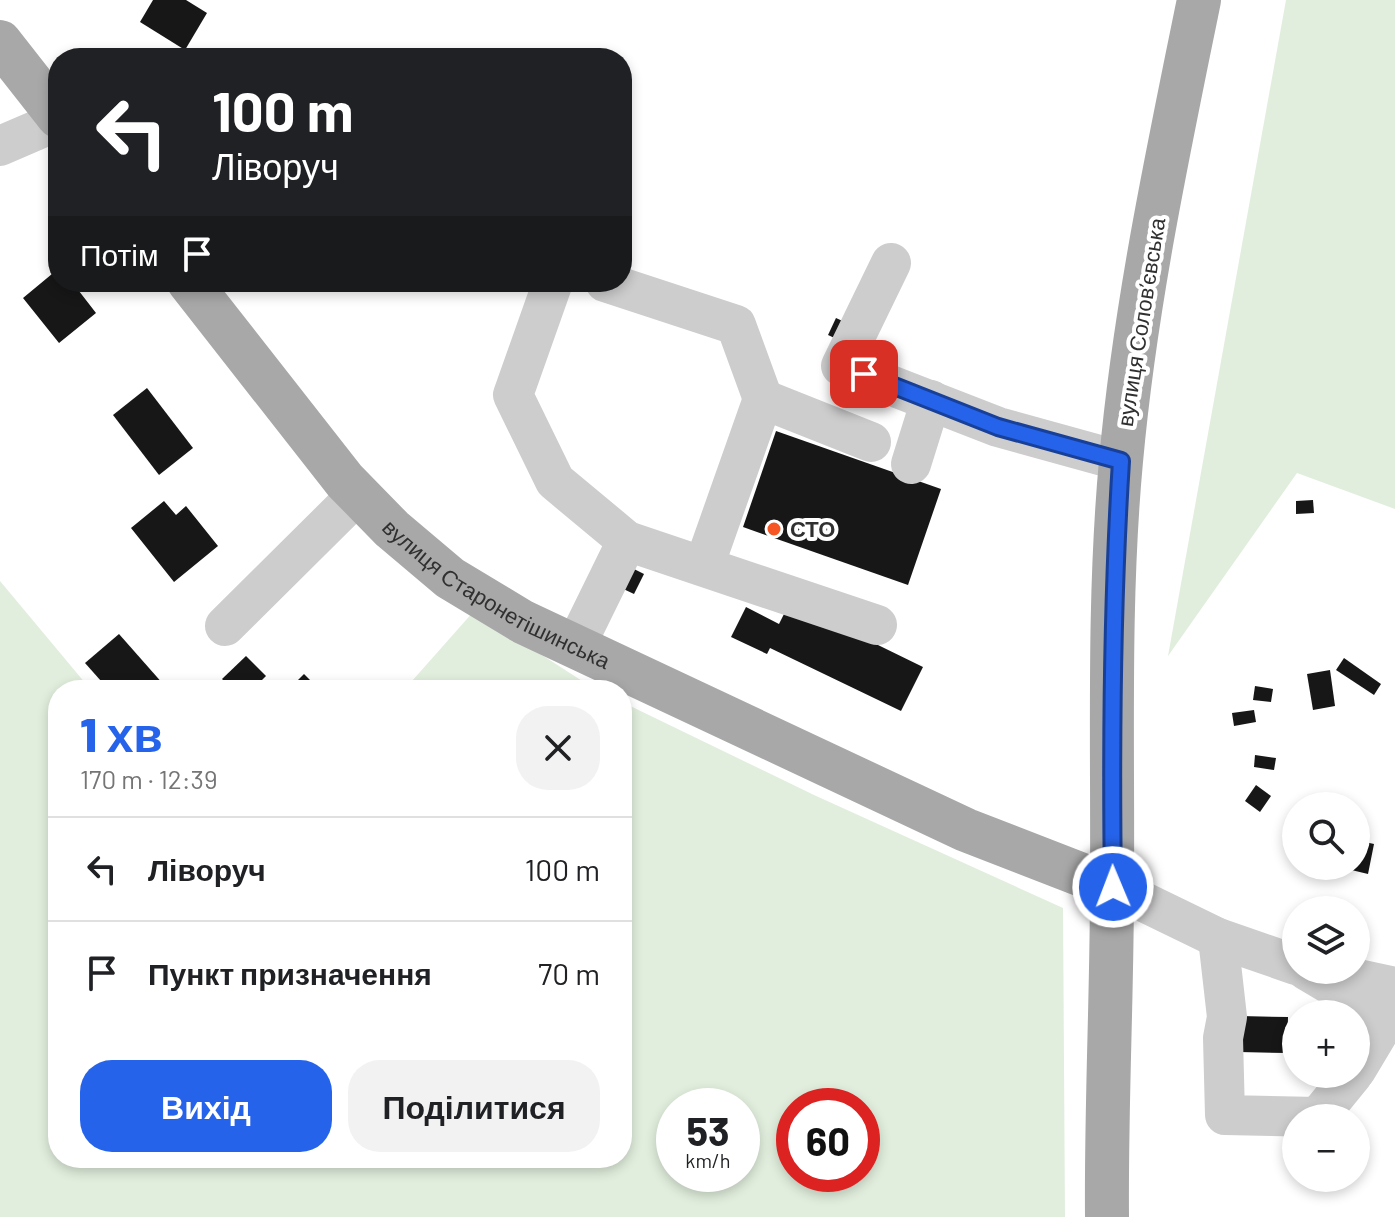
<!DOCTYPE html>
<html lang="uk">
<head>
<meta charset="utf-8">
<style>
	:root { --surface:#fff; --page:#f2f2f2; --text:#202124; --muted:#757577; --line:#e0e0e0; --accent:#2563eb }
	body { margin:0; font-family:Barlow,sans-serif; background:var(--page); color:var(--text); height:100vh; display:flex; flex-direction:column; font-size:30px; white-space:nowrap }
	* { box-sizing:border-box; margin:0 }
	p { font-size:26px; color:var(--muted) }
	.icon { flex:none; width:44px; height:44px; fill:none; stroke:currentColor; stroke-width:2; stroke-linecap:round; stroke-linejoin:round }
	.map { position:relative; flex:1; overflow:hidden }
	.sheet { position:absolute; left:48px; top:680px; width:584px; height:488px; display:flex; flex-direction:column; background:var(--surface); border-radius:32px; box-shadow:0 4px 12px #0003 }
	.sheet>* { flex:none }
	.top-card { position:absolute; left:48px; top:48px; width:584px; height:244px; border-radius:32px; box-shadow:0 4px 12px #0003; background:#202124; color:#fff; overflow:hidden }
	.fabs { position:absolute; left:1282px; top:792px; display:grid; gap:16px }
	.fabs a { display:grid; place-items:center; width:88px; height:88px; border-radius:50%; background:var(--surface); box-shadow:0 4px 12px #0003; font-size:40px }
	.speed { position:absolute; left:656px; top:1088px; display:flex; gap:16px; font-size:40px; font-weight:700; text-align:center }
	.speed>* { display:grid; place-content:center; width:104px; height:104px; border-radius:50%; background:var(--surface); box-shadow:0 4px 12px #0003; line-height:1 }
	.speed small { font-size:20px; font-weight:400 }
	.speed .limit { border:12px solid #d22; background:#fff; color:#111 }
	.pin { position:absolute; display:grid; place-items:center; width:68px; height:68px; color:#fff; margin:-34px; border-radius:16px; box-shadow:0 4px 12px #0006 }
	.me { position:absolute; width:88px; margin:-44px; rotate:359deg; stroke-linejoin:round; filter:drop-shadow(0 0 6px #0008) }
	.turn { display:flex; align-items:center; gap:28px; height:168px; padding:0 32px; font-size:36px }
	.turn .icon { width:104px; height:104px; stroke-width:2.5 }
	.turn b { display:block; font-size:56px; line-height:68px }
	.then { display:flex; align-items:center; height:76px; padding:0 32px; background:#0003; gap:16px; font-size:30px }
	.round { display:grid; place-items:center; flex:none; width:84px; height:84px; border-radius:32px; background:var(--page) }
	.summary { display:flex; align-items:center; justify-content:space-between; height:136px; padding:0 32px }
	h1 { font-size:48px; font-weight:800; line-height:60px; color:var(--accent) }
	.action { display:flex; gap:16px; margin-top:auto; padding:16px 32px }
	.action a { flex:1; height:92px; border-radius:32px; background:var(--accent); color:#fff; font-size:32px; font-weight:800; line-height:92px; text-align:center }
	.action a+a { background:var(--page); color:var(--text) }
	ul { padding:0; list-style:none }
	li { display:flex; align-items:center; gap:24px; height:104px; padding:0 32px; border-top:2px solid var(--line) }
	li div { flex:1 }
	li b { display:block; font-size:30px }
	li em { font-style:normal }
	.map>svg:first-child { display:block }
	.green { fill:#e1eedd; fill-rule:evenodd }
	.building { fill:#171717 }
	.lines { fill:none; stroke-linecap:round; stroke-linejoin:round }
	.minor { stroke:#cdcdcd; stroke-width:40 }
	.major { stroke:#a8a8a8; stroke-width:44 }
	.route-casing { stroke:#184099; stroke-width:20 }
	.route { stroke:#2563eb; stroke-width:14 }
	.poi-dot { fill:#f65624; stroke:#fff; stroke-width:3 }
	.labels { text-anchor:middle; stroke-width:8; stroke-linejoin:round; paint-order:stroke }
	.street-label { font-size:22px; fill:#303030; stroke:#fff }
	.poi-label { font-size:22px; font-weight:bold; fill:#303030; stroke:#fff; text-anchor:start }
</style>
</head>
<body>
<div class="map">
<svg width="1395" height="1217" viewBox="0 0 1395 1217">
	<rect width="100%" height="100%" fill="#fff"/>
	<g class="green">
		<polygon points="1286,0 1395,0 1395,509 1297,473 1168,656"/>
		<path d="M0,581L91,690H58V1158H622V702L814,795L1063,908L1065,1217H0ZM674,1106H742V1174H674ZM794,1106H862V1174H794Z"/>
		<polygon points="474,611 593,688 597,690 404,690"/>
	</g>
	<g class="building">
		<polygon points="153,0 186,0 207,13 185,50 140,22"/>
		<polygon points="58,269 58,282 72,282 96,313 59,343 23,298"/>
		<polygon points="836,318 849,324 841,341 828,335"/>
		<polygon points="147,388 193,448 159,475 113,415"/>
		<polygon points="776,431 941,489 908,585 743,527"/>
		<polygon points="1313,500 1314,513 1296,514 1296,501"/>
		<polygon points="164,501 176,515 186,506 218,546 174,582 131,528"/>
		<polygon points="628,566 644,574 634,594 617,586"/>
		<polygon points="790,602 923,667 901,711 770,648 767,654 731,637 746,607 779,624"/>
		<polygon points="119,634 164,685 158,690 109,690 85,663"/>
		<polygon points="246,656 266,676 252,690 233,690 222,679"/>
		<polygon points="1344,658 1381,684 1374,695 1336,670"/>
		<polygon points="1330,670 1335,706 1313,710 1307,674"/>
		<polygon points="304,674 320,690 288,690"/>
		<polygon points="1255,686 1273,689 1271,702 1253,700"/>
		<polygon points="1254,710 1256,722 1234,726 1232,713"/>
		<polygon points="1255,755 1276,758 1274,770 1254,767"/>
		<polygon points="1256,785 1271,796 1260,812 1245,801"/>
		<polygon points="1356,840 1374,844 1368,874 1339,867 1356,866"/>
		<polygon points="1240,1016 1288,1017 1287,1053 1239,1052"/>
	</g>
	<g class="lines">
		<g class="minor">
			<polyline points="0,146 58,121"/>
			<polyline points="891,263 841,366 998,427 1121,461"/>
			<polyline points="553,282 513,395 555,481 627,541"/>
			<polyline points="605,282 736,325 763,399"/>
			<polyline points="911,464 931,400"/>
			<polyline points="704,566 763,399 871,442"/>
			<polyline points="225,626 358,494"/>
			<polyline points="575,647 627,541 877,625"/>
			<polyline points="1113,887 1218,938 1296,965"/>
			<polyline points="1218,938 1227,1017 1223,1038 1225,1115 1318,1117 1353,1074"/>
			<polyline points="1306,970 1395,1023"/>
			<polyline points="1335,974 1395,987"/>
			<polyline points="1356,1070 1387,1018"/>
		</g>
		<g class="major">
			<polyline points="0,42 58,116"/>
			<path id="s1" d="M189,282L345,481L392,529L450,578L523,622L966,830L1113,887"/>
			<path d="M1107,1217C1106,1106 1112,996 1112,885C1113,744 1108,602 1121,461C1135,306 1168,152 1199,0"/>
		</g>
	</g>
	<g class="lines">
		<g class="route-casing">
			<path id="route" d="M864,374L998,427L1121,461C1112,603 1111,745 1113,887"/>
		</g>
		<use href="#route" class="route"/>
	</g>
	<circle class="poi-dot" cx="774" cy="529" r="8"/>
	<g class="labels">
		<g class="street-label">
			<text transform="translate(1141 322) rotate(-81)" y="8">вулиця Соловʼєвська</text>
			<text dy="8" stroke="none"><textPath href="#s1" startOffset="444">вулиця Старонетішинська</textPath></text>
		</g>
		<g class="poi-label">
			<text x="790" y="537">СТО</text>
		</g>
	</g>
</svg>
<div class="fabs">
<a><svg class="icon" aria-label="search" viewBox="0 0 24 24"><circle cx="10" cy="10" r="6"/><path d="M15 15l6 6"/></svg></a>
<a><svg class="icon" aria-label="layers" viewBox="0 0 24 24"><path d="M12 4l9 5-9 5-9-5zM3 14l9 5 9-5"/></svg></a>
<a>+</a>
<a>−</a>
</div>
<div class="speed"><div>53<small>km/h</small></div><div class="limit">60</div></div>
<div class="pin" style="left:864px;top:374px;background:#d93025"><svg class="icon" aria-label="arrive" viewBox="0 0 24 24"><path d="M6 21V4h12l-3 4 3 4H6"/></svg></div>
<svg class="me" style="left:1113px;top:887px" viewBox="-20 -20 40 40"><circle r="17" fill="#2563eb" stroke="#fff" stroke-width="3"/><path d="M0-11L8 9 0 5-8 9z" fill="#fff"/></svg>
<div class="top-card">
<div class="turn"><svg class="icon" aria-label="left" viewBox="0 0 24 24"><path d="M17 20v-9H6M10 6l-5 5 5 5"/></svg><div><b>100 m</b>Ліворуч</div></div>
<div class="then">Потім<svg class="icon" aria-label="arrive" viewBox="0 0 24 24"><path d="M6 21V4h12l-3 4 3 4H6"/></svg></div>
</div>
<section class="sheet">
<div class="summary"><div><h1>1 хв</h1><p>170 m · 12:39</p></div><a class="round"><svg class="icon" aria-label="close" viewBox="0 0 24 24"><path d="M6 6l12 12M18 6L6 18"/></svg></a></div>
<ul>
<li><svg class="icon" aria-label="left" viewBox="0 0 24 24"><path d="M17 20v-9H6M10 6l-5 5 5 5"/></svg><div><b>Ліворуч</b></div><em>100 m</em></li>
<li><svg class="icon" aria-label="arrive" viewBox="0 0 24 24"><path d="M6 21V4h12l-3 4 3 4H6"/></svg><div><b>Пункт призначення</b></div><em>70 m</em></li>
</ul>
<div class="action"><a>Вихід</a><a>Поділитися</a></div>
</section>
</div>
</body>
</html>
